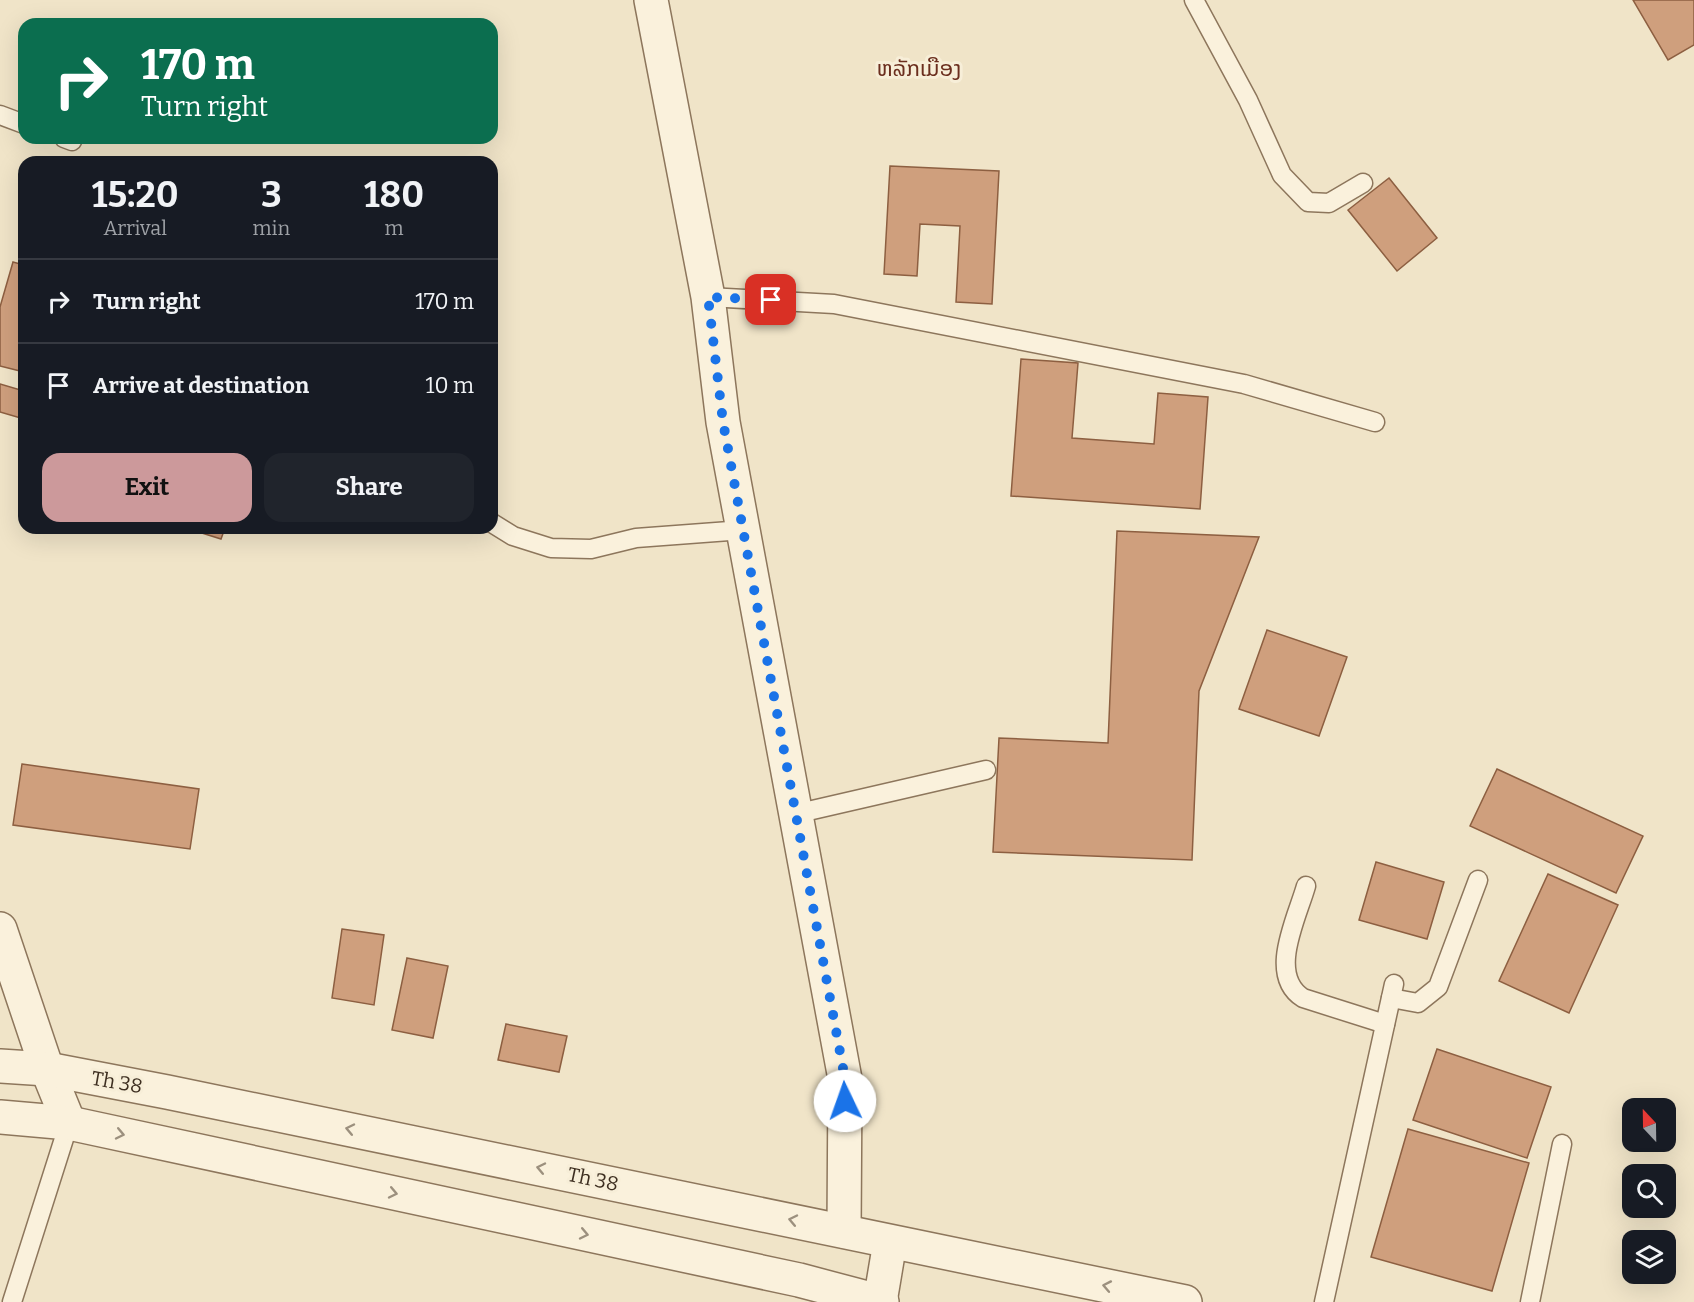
<!DOCTYPE html>
<html lang="en">
<head>
<meta charset="utf-8">
<style>
	:root { --surface:#171b24; --page:#20242c; --text:#f1f3f6; --muted:#9ea1a6; --line:#363941; --accent:#cc999b }
	body { margin:0; font-family:Bitter,"Noto Sans Lao",serif; background:var(--page); color:var(--text); height:100vh; display:flex; flex-direction:column; font-size:22px; white-space:nowrap }
	* { box-sizing:border-box; margin:0 }
	p { font-size:20px; color:var(--muted) }
	.icon { flex:none; width:33px; height:33px; fill:none; stroke:currentColor; stroke-width:2; stroke-linecap:round; stroke-linejoin:round }
	.map { position:relative; flex:1; overflow:hidden }
	.panel { position:absolute; left:18px; top:156px; width:480px; height:378px; display:flex; flex-direction:column; background:var(--surface); border-radius:18px; box-shadow:0 6px 24px #0002 }
	.panel>* { flex:none }
	.guide { position:absolute; left:18px; top:18px; width:480px; height:126px; border-radius:18px; box-shadow:0 6px 24px #0002; background:#0b6e4f; color:#fff; overflow:hidden }
	.needle { width:39px; rotate:338deg }
	.fabs { position:absolute; left:1622px; top:1098px; display:grid; gap:12px }
	.fabs a { display:grid; place-items:center; width:54px; height:54px; border-radius:12px; background:var(--surface); box-shadow:0 6px 24px #0002; font-size:30px }
	.pin { position:absolute; display:grid; place-items:center; width:51px; height:51px; color:#fff; margin:-26px; border-radius:12px; box-shadow:0 3px 9px #0006 }
	.me { position:absolute; width:66px; margin:-33px; rotate:357deg; stroke-linejoin:round; filter:drop-shadow(0 0 4px #0008) }
	.turn { display:flex; align-items:center; gap:21px; height:126px; padding:0 24px; font-size:27px }
	.turn .icon { width:78px; height:78px; stroke-width:2.5 }
	.turn b { display:block; font-size:42px; line-height:51px }
	.eta { display:flex; justify-content:space-evenly; align-items:center; height:102px; text-align:center }
	.eta b { font-size:36px; font-weight:700; line-height:42px }
	.primary-button { display:flex; gap:12px; margin-top:auto; padding:12px 24px }
	.primary-button a { flex:1; height:69px; border-radius:18px; background:var(--accent); color:#111; font-size:24px; font-weight:700; line-height:69px; text-align:center }
	.primary-button a+a { background:var(--page); color:var(--text) }
	ul { padding:0; list-style:none }
	li { display:flex; align-items:center; gap:18px; height:84px; padding:0 24px; border-top:2px solid var(--line) }
	li div { flex:1 }
	li b { display:block; font-size:22px }
	li em { font-style:normal }
	.map>svg:first-child { display:block }
	.building { fill:#cf9f7d; stroke:#8d5f41; stroke-width:1.5 }
	.lines { fill:none; stroke-linecap:round; stroke-linejoin:round }
	.service-casing { stroke:#8d765c; stroke-width:21 }
	.minor-casing { stroke:#8d765c; stroke-width:36 }
	.tertiary-casing { stroke:#8d765c; stroke-width:36 }
	.service { stroke:#faf1dc; stroke-width:18 }
	.minor { stroke:#faf1dc; stroke-width:33 }
	.tertiary { stroke:#faf1dc; stroke-width:33 }
	.oneway { stroke:#9c907e }
	.route { stroke:#1a73e8; stroke-width:10; stroke-dasharray:0 18 }
	.labels { text-anchor:middle; stroke-width:6; stroke-linejoin:round; paint-order:stroke }
	.street-label { font-size:20px; fill:#3d2e20; stroke:#f7eed8 }
	.quarter-label { font-size:22px; fill:#6b2e1e; stroke:#f7eed8 }
</style>
</head>
<body>
<div class="map">
<svg width="1694" height="1302" viewBox="0 0 1694 1302">
	<rect width="100%" height="100%" fill="#f0e4c8"/>
	<g class="building">
		<polygon points="1633,0 1694,0 1694,45 1668,60"/>
		<polygon points="890,166 999,171 992,304 956,302 960,226 920,224 917,276 884,274"/>
		<polygon points="1389,178 1437,238 1397,271 1348,210"/>
		<polygon points="13,262 24,265 24,372 0,366 0,307"/>
		<polygon points="1021,359 1078,363 1072,438 1154,444 1158,393 1208,397 1200,509 1011,496"/>
		<polygon points="0,384 24,391 24,419 0,412"/>
		<polygon points="186,528 225,528 221,539"/>
		<polygon points="1117,531 1259,537 1199,691 1192,860 993,852 999,738 1108,743"/>
		<polygon points="1267,630 1347,657 1319,736 1239,709"/>
		<polygon points="22,764 199,789 190,849 13,825"/>
		<polygon points="1497,769 1643,836 1616,893 1470,826"/>
		<polygon points="1376,862 1444,882 1427,939 1359,920"/>
		<polygon points="1548,874 1618,905 1569,1013 1499,981"/>
		<polygon points="342,929 384,935 374,1005 332,998"/>
		<polygon points="407,958 448,966 433,1038 392,1030"/>
		<polygon points="506,1024 567,1036 559,1072 498,1060"/>
		<polygon points="1437,1049 1551,1087 1527,1158 1413,1120"/>
		<polygon points="1408,1129 1529,1163 1492,1291 1371,1257"/>
	</g>
	<g class="lines">
		<g class="service-casing">
			<g id="service">
				<polyline points="1194,0 1248,100 1282,175 1308,202 1329,203 1363,183"/>
				<polyline points="0,115 24,124"/>
				<polyline points="64,138 72,141"/>
				<polyline points="708,297 834,304 1244,384 1375,422"/>
				<polyline points="492,523 513,536 551,548 591,549 636,538 743,530"/>
				<polyline points="795,814 986,770"/>
				<path d="M1306,886C1297,918 1267,975 1303,998L1385,1024"/>
				<polyline points="1391,998 1418,1003 1438,987 1478,880"/>
				<polyline points="12,1302 69,1123"/>
				<polyline points="1324,1302 1394,984"/>
				<polyline points="1530,1302 1562,1144"/>
			</g>
		</g>
		<g class="minor-casing">
			<g id="minor">
				<polyline points="651,0 708,297 723,422 845,1079 844,1231"/>
				<polyline points="0,929 47,1069 69,1123"/>
			</g>
		</g>
		<g class="tertiary-casing">
			<g id="tertiary">
				<polyline points="0,1066 47,1069 167,1092 1185,1302"/>
				<polyline points="0,1117 69,1123 799,1280 882,1302"/>
				<polyline points="880,1302 890,1242"/>
			</g>
		</g>
		<use href="#service" class="service"/>
		<use href="#minor" class="minor"/>
		<use href="#tertiary" class="tertiary"/>
	</g>
	<defs><path id="oneway-chevron" d="M-2-3.5L2.5 0L-2 3.5" fill="none" stroke-width="1.6" stroke-linecap="round" stroke-linejoin="round" transform="scale(1.5)"/></defs>
	<g class="oneway">
		<use href="#oneway-chevron" transform="translate(350 1129) rotate(-168)"/>
		<use href="#oneway-chevron" transform="translate(120 1134) rotate(12)"/>
		<use href="#oneway-chevron" transform="translate(541 1168) rotate(-168)"/>
		<use href="#oneway-chevron" transform="translate(393 1193) rotate(12)"/>
		<use href="#oneway-chevron" transform="translate(793 1220) rotate(-168)"/>
		<use href="#oneway-chevron" transform="translate(584 1234) rotate(12)"/>
		<use href="#oneway-chevron" transform="translate(1107 1286) rotate(-169)"/>
	</g>
	<g class="lines">
		<polyline class="route" points="771,300 708,297 723,422 845,1079 845,1101"/>
	</g>
	<g class="labels">
		<g class="street-label">
			<text transform="translate(117 1082) rotate(10)" y="7">Th 38</text>
			<text transform="translate(593 1179) rotate(12)" y="7">Th 38</text>
		</g>
		<g class="quarter-label">
			<text x="919" y="76">ຫລັກເມືອງ</text>
		</g>
	</g>
</svg>
<div class="fabs">
<a><svg class="needle" viewBox="-14 -14 28 28"><path d="M0-13l5 13h-10z" fill="#e53935"/><path d="M0 13l5-13h-10z" fill="#9ea1a6"/></svg></a>
<a><svg class="icon" aria-label="search" viewBox="0 0 24 24"><circle cx="10" cy="10" r="6"/><path d="M15 15l6 6"/></svg></a>
<a><svg class="icon" aria-label="layers" viewBox="0 0 24 24"><path d="M12 4l9 5-9 5-9-5zM3 14l9 5 9-5"/></svg></a>
</div>
<div class="pin" style="left:771px;top:300px;background:#d93025"><svg class="icon" aria-label="arrive" viewBox="0 0 24 24"><path d="M6 21V4h12l-3 4 3 4H6"/></svg></div>
<svg class="me" style="left:845px;top:1101px" viewBox="-20 -20 40 40"><circle r="19" fill="#fff"/><path d="M0-13L10 11 0 6-10 11z" fill="#1a73e8"/></svg>
<div class="guide">
<div class="turn"><svg class="icon" aria-label="right" viewBox="0 0 24 24"><path d="M7 20v-9h11M14 6l5 5-5 5"/></svg><div><b>170 m</b>Turn right</div></div>
</div>
<section class="panel">
<div class="eta">
<div><b>15:20</b><p>Arrival</p></div>
<div><b>3</b><p>min</p></div>
<div><b>180</b><p>m</p></div>
</div>
<ul>
<li><svg class="icon" aria-label="right" viewBox="0 0 24 24"><path d="M7 20v-9h11M14 6l5 5-5 5"/></svg><div><b>Turn right</b></div><em>170 m</em></li>
<li><svg class="icon" aria-label="arrive" viewBox="0 0 24 24"><path d="M6 21V4h12l-3 4 3 4H6"/></svg><div><b>Arrive at destination</b></div><em>10 m</em></li>
</ul>
<div class="primary-button"><a>Exit</a><a>Share</a></div>
</section>
</div>
</body>
</html>
